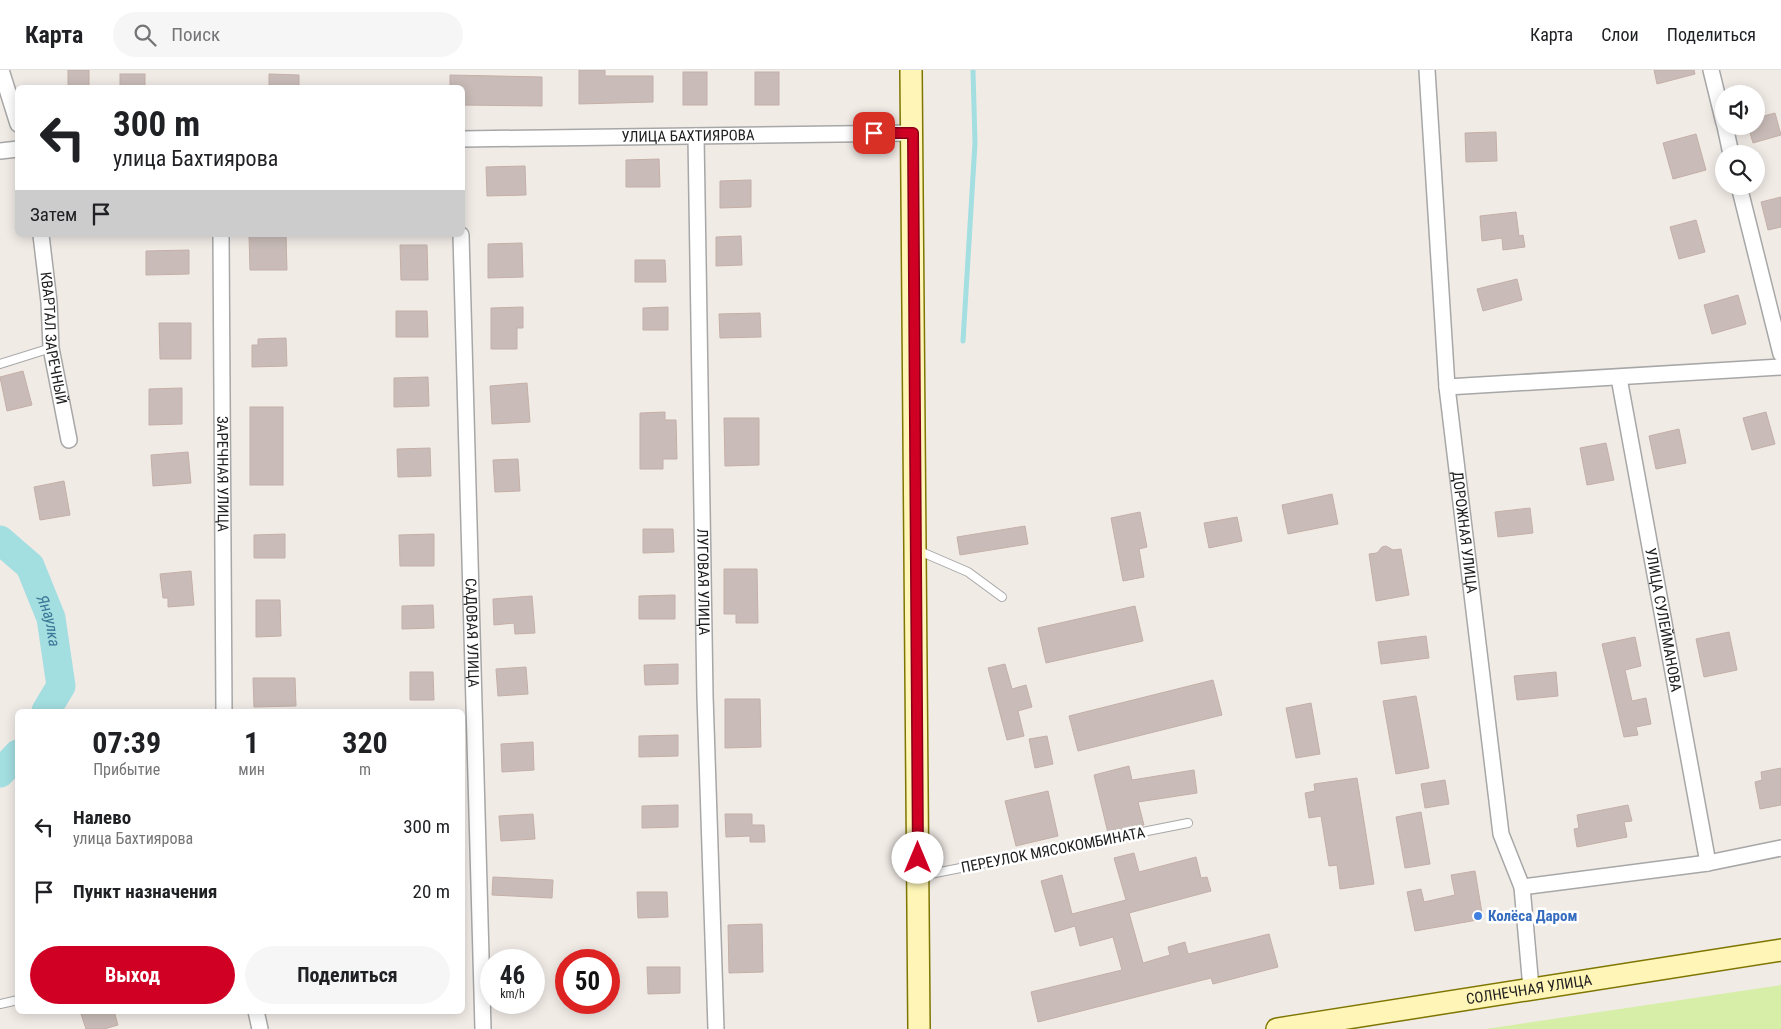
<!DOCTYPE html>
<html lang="ru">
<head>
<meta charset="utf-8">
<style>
	:root { --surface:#fff; --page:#f6f6f6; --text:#202124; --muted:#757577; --line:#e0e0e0; --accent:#d00024 }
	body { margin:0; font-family:"Roboto Condensed",sans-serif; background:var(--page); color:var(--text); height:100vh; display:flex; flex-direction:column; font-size:19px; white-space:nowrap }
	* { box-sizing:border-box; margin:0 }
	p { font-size:16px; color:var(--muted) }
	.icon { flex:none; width:28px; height:28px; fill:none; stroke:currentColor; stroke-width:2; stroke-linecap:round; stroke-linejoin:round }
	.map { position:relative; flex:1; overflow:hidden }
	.panel { position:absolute; left:15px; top:639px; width:450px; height:305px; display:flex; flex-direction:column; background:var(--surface); border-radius:8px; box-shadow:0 2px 12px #0003 }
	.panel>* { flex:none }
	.hud { position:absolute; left:15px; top:15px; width:450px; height:152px; border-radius:8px; box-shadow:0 2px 12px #0003; background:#fff; color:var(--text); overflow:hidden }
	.tools { position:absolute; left:1715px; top:15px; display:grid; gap:10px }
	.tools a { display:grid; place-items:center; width:50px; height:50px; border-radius:50%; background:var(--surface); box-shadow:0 2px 12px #0003; font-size:25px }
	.speed { position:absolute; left:480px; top:879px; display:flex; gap:10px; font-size:25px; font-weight:700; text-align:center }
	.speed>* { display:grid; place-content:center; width:65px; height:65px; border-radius:50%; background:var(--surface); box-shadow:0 2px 12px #0003; line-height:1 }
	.speed small { font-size:12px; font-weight:400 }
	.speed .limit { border:8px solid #d22; background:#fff; color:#111 }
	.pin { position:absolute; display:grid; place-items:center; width:42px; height:42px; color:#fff; margin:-21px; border-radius:10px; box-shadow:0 2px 8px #0006 }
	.me { position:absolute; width:55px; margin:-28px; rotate:0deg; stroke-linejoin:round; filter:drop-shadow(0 0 4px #0008) }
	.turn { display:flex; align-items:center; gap:18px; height:105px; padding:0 15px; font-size:22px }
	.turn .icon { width:65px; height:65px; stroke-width:2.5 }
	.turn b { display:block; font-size:35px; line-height:42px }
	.then { display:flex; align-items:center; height:48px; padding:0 15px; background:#0003; gap:10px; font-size:19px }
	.eta { display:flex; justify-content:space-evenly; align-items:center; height:85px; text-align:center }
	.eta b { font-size:30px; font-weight:700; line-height:35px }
	.action { display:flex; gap:10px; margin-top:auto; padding:10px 15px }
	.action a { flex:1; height:58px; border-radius:30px; background:var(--accent); color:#fff; font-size:20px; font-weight:700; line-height:58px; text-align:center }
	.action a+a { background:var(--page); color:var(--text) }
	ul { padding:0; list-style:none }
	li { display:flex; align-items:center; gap:15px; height:65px; padding:0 15px }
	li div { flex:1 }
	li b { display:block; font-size:19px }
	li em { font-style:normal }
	header { display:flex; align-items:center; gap:30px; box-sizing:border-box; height:70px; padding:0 25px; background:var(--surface); border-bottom:1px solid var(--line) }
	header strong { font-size:24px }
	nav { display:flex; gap:28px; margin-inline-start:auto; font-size:18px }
	.search { width:350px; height:45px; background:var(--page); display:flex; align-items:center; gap:12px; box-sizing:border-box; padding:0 18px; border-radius:28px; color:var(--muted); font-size:19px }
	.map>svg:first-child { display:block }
	.grass { fill:#d7eea9 }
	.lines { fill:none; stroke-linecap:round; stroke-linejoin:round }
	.stream { stroke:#a3dee1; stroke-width:5 }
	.river { stroke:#a3dee1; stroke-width:29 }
	.building { fill:#c9bcb8; stroke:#c4afa7 }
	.service-casing { stroke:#a7a7a7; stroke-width:10 }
	.minor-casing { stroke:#a7a7a7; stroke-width:18 }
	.secondary-casing { stroke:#7e7600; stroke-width:24 }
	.service { stroke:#fff; stroke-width:8 }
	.minor { stroke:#fff; stroke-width:15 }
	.secondary { stroke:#fef5b7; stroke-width:21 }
	.route-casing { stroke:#870017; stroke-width:12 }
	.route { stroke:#d00024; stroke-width:9 }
	.shop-dot { fill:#3f7fe0; stroke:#fff; stroke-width:2 }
	.labels { text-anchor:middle; stroke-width:5; stroke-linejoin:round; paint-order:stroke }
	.street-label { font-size:15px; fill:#202020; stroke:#fff }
	.shop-label { font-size:15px; font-weight:bold; fill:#366cbe; stroke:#fff; text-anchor:start }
	.water-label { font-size:16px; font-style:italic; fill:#3b7796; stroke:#fff }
</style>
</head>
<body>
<header>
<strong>Карта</strong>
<div class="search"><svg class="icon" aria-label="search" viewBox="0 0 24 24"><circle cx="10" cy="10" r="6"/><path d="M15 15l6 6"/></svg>Поиск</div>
<nav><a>Карта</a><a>Слои</a><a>Поделиться</a></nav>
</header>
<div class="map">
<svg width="1781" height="959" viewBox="0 0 1781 959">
	<rect width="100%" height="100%" fill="#f1ebe6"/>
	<polygon class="grass" points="1781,915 1781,959 1485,959"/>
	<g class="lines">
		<polyline class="stream" points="963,271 975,73 973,0"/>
		<g class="river">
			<path id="s1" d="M0,470L30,496L51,548L61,616L46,641"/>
			<polyline points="0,703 18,684"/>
		</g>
	</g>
	<g class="building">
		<rect x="68" y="0" width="21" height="18"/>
		<polygon points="579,0 605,0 605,6 653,6 653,32 579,34"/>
		<polygon points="1654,0 1694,0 1695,4 1657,14"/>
		<rect x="683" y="2" width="24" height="33"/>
		<rect x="755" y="2" width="24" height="33"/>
		<rect x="120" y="4" width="25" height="14"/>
		<polygon points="269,4 299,5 299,18 269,18"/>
		<polygon points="450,5 542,7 542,36 462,35 462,18 450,18"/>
		<polygon points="1775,43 1781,65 1753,73 1748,56 1756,56 1756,48"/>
		<polygon points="1496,62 1497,91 1466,92 1465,63"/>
		<polygon points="1696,64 1706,100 1673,109 1663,73"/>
		<polygon points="659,89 660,117 626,117 626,90"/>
		<polygon points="525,96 526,125 487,126 486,97"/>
		<polygon points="751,110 751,137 720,138 720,111"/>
		<polygon points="1781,127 1781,157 1768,160 1761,132"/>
		<polygon points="1516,142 1519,166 1523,165 1525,177 1503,180 1502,168 1482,171 1480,146"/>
		<polygon points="1696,150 1705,182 1679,189 1670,157"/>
		<polygon points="249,165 286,165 287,200 250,200"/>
		<polygon points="741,166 742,195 716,196 716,167"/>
		<polygon points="522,173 523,207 488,208 488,174"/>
		<polygon points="400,175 427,175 428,210 401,210"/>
		<polygon points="189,180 189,204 146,205 146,181"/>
		<polygon points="635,190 665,190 666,212 635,212"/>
		<polygon points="1517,209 1522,230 1483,241 1477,219"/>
		<polygon points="1738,225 1746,254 1712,264 1704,235"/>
		<polygon points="523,237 523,258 517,258 517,279 491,279 491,238"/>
		<polygon points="668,237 668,260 643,260 643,238"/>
		<polygon points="396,241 427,241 428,267 396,267"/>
		<polygon points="760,243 761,267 720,268 719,244"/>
		<polygon points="159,253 191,253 191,289 160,289"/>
		<polygon points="286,268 287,296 252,297 252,275 258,275 258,269"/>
		<polygon points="23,301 32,335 7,341 0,307"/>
		<polygon points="428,307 429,336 394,337 394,308"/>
		<polygon points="527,313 530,352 492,354 490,316"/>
		<polygon points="182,318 182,354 149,355 149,319"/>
		<rect x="250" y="337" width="33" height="78"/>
		<polygon points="665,342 665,350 676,350 677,389 663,389 663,399 640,399 640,343"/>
		<polygon points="1766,342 1775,374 1752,380 1743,348"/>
		<polygon points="724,348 759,348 759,395 725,396"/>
		<polygon points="1679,359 1686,393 1656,399 1649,366"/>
		<polygon points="1606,373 1614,410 1587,415 1580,378"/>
		<polygon points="430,378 431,406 398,407 397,379"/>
		<polygon points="188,382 191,413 153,416 151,385"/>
		<polygon points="518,389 520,421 495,422 493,390"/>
		<polygon points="64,411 70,445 40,450 34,417"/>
		<polygon points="1332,424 1338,454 1288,464 1282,435"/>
		<polygon points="1530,438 1533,463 1498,467 1495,442"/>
		<polygon points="1140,442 1147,477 1139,479 1144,507 1123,511 1111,448"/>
		<polygon points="1237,447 1242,471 1209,478 1204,453"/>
		<polygon points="1025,456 1028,474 960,485 957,467"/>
		<polygon points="643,459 673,459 674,482 643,483"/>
		<polygon points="285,464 285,488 254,488 254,465"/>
		<polygon points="434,464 434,496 400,496 399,465"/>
		<polygon points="1386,476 1393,480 1401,479 1409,525 1376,531 1369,484 1377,483 1382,477"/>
		<polygon points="724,499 757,499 758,553 736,553 736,544 724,544"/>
		<polygon points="191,501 194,535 168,537 168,528 163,528 160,504"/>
		<polygon points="675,525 675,549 639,549 639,526"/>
		<polygon points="532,526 535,563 515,564 514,553 494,555 493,529"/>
		<polygon points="256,530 280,530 281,566 256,567"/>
		<polygon points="433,535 434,558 402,559 402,536"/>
		<polygon points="1135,536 1143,571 1046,593 1038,558"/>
		<polygon points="1729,562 1737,600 1704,607 1696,569"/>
		<polygon points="1426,566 1429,588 1381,594 1378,572"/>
		<polygon points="1635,567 1641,596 1625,600 1632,631 1646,628 1651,654 1636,657 1638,665 1624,667 1602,574"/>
		<polygon points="678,594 678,614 645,615 644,595"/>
		<polygon points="1005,594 1012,619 1026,615 1032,637 1018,641 1024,666 1007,670 988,598"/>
		<polygon points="526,597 528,624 498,626 496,599"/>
		<polygon points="410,602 433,602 434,630 410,630"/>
		<polygon points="1556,602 1558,626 1517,630 1514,606"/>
		<polygon points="253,608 295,608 296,636 254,637"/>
		<polygon points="1213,610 1222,645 1078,681 1069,646"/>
		<polygon points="1416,626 1429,698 1396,704 1383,631"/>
		<polygon points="725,629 760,629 761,677 725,678"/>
		<polygon points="1311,633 1320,684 1296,688 1286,638"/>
		<polygon points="678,665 678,686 639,687 639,666"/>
		<polygon points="1047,666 1053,694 1035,698 1029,669"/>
		<polygon points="533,672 534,700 502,702 501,674"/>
		<polygon points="1129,696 1132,710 1194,700 1197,723 1138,732 1144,755 1108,763 1094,705"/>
		<polygon points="1781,698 1781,735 1760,739 1755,712 1762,710 1761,702"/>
		<polygon points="1357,708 1374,814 1340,819 1337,795 1329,796 1321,746 1309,748 1305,723 1315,721 1314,714"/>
		<polygon points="1445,710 1449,734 1425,738 1421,714"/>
		<polygon points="1048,721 1058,766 1016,776 1005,731"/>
		<polygon points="678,735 678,757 642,758 642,736"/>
		<polygon points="1628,735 1632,751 1624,752 1627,767 1577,777 1574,759 1579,758 1577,745"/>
		<polygon points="1421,742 1430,794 1405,798 1396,747"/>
		<polygon points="533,744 535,769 501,771 499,746"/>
		<polygon points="725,744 752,744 752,755 764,755 765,772 750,772 750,766 726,767"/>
		<polygon points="1134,783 1139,802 1196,787 1201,808 1207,807 1211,821 1129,843 1143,893 1170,885 1168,877 1185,872 1188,884 1269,864 1278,897 1213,914 1211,908 1038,952 1031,922 1122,900 1113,867 1080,876 1075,856 1055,862 1041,811 1062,805 1072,844 1126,830 1114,788"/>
		<polygon points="1475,801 1483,849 1415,861 1407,822 1421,819 1424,832 1455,825 1451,805"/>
		<polygon points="493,807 553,810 552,828 492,825"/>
		<polygon points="637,822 667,822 668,847 638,848"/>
		<polygon points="762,854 763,902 729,903 728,855"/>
		<polygon points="647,897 680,897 680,923 648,924"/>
		<polygon points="80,941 114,941 118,955 104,959 86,959"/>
	</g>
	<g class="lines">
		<g class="service-casing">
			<g id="service">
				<polyline points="0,294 51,278"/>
				<polyline points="917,480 968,502 1002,527"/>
				<polyline points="920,806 1188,753"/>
				<polyline points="0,934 18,930"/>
			</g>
		</g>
		<g class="minor-casing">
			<g id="minor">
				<polyline points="1,0 18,54"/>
				<path id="s2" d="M1427,0L1447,317L1501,764L1522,817L1531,918"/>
				<polyline points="1711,0 1724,53"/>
				<polyline points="1725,56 1731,84"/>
				<path id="s3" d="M696,66L705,626L716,959"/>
				<path id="s4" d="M462,69L913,63"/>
				<polyline points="0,81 18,79"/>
				<polyline points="1739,116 1781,284"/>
				<path id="s5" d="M41,165L49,232L51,278L69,370"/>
				<path id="s6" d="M221,165L224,641"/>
				<path id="s7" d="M461,165L483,959"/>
				<path id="s8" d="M1619,308L1708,793"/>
				<polyline points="1447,317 1781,297"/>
				<polyline points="1522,817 1708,793 1781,778"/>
				<polyline points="256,941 260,959"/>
			</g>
		</g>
		<g class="secondary-casing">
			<g id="secondary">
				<polyline points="911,0 919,959"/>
				<path id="s9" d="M1277,959L1781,880"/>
			</g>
		</g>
		<use href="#service" class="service"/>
		<use href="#minor" class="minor"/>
		<use href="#secondary" class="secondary"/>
	</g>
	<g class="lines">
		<g class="route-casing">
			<polyline id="route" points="874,63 913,63 918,788"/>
		</g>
		<use href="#route" class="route"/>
	</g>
	<circle class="shop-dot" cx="1478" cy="846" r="5"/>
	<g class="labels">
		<g class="street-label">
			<text dy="5" stroke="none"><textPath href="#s4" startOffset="226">УЛИЦА БАХТИЯРОВА</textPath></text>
			<text dy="5" stroke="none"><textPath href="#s5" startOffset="104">КВАРТАЛ ЗАРЕЧНЫЙ</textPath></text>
			<text dy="5" stroke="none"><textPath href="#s6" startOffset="239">ЗАРЕЧНАЯ УЛИЦА</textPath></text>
			<text dy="5" stroke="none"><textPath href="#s2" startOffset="464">ДОРОЖНАЯ УЛИЦА</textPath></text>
			<text dy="5" stroke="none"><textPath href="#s3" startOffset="446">ЛУГОВАЯ УЛИЦА</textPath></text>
			<text dy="5" stroke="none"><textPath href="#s8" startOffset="246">УЛИЦА СУЛЕЙМАНОВА</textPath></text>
			<text dy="5" stroke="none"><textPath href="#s7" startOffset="398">САДОВАЯ УЛИЦА</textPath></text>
			<text transform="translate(1053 780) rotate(-11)" y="5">ПЕРЕУЛОК МЯСОКОМБИНАТА</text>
			<text dy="5" stroke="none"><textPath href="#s9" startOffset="255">СОЛНЕЧНАЯ УЛИЦА</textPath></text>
		</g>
		<g class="shop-label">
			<text x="1488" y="851">Колёса Даром</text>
		</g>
		<g class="water-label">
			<text dy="6" stroke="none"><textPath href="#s1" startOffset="98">Янаулка</textPath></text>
		</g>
	</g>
</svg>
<div class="tools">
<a><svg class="icon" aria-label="sound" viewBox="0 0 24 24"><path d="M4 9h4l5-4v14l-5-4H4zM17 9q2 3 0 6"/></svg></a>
<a><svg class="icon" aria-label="search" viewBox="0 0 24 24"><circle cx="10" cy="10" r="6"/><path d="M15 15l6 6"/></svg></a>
</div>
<div class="speed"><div>46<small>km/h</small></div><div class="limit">50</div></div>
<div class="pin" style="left:874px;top:63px;background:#d93025"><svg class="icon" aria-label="arrive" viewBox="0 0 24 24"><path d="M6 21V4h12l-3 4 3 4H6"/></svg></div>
<svg class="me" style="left:918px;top:788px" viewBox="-20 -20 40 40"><circle r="19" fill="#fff"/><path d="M0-13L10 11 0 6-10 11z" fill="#d00024"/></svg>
<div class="hud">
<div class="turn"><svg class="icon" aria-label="left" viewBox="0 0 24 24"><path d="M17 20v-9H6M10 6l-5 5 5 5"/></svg><div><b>300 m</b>улица Бахтиярова</div></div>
<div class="then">Затем<svg class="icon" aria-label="arrive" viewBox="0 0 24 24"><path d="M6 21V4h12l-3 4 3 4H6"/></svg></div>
</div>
<section class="panel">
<div class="eta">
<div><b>07:39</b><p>Прибытие</p></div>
<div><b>1</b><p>мин</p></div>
<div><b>320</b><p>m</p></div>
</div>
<ul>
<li><svg class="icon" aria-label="left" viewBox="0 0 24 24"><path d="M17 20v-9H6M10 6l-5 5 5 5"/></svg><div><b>Налево</b><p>улица Бахтиярова</p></div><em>300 m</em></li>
<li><svg class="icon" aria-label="arrive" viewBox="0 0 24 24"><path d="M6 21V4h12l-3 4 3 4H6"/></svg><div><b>Пункт назначения</b></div><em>20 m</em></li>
</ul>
<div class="action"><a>Выход</a><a>Поделиться</a></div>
</section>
</div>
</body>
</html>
